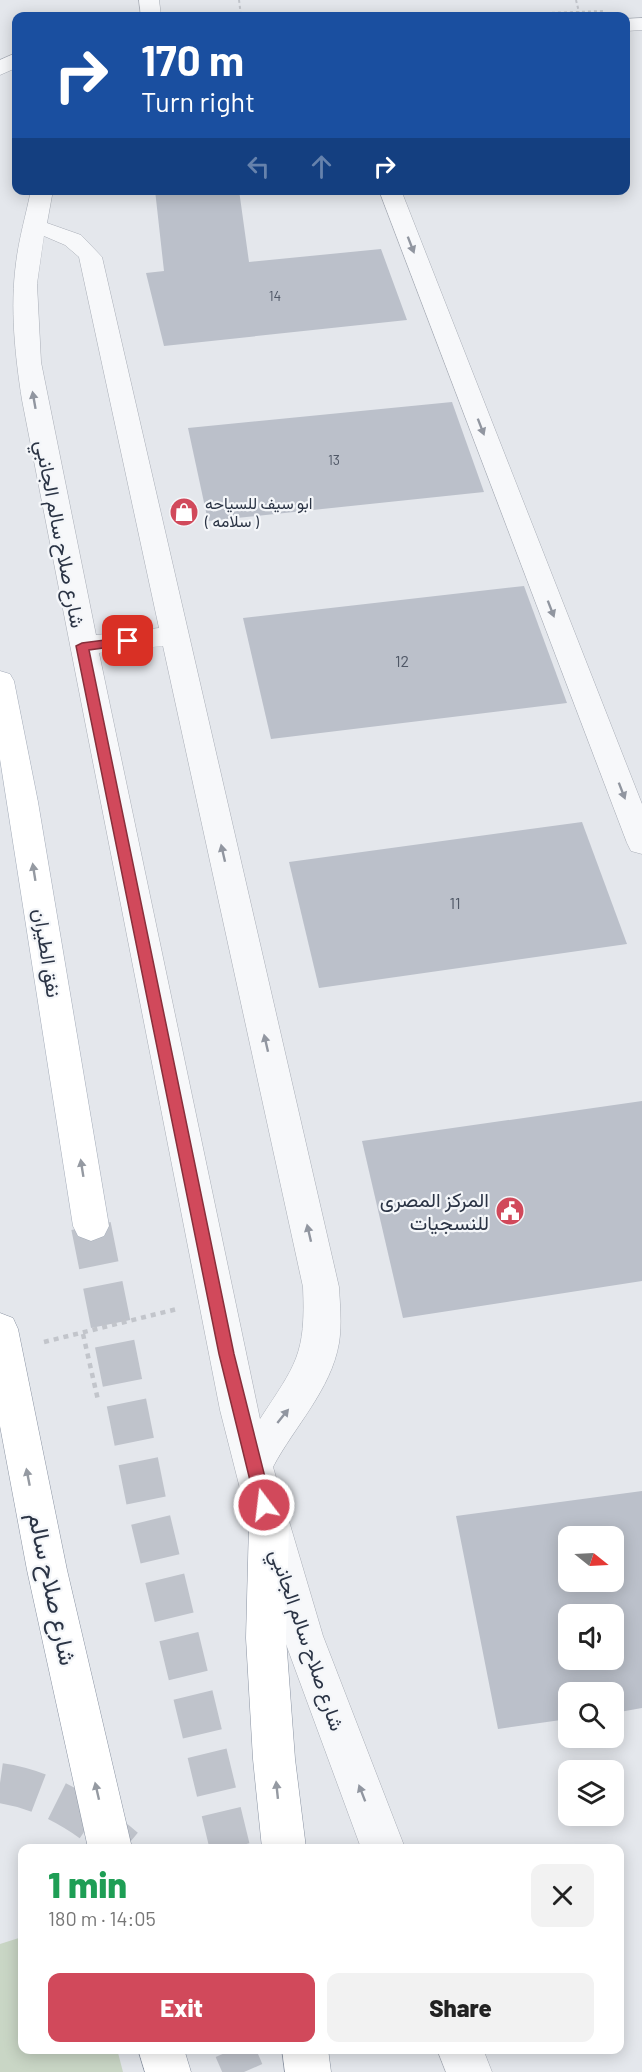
<!DOCTYPE html>
<html lang="en">
<head>
<meta charset="utf-8">
<style>
	:root { --surface:#fff; --page:#f2f2f2; --text:#222; --muted:#767676; --accent:#d1495b }
	body { margin:0; font-family:Barlow,Vazirmatn,sans-serif; background:var(--page); color:var(--text); height:100vh; display:flex; flex-direction:column; font-size:22px; white-space:nowrap }
	* { box-sizing:border-box; margin:0 }
	p { font-size:20px; color:var(--muted) }
	.icon { flex:none; width:33px; height:33px; fill:none; stroke:currentColor; stroke-width:2; stroke-linecap:round; stroke-linejoin:round }
	.map { position:relative; flex:1; overflow:hidden }
	.drawer { position:absolute; left:18px; top:1844px; width:606px; height:210px; display:flex; flex-direction:column; background:var(--surface); border-radius:12px; box-shadow:0 3px 15px #0003 }
	.drawer>* { flex:none }
	.guide { position:absolute; left:12px; top:12px; width:618px; height:183px; border-radius:12px; box-shadow:0 3px 15px #0003; background:#1a4fa0; color:#fff; overflow:hidden }
	.needle { width:39px; rotate:108deg }
	.tools { position:absolute; left:558px; top:1526px; display:grid; gap:12px }
	.tools a { display:grid; place-items:center; width:66px; height:66px; border-radius:12px; background:var(--surface); box-shadow:0 3px 15px #0003; font-size:30px }
	.pin { position:absolute; display:grid; place-items:center; width:51px; height:51px; color:#fff; margin:-26px; border-radius:12px; box-shadow:0 3px 9px #0006 }
	.me { position:absolute; width:66px; margin:-33px; rotate:345deg; stroke-linejoin:round; filter:drop-shadow(0 0 4px #0008) }
	.turn { display:flex; align-items:center; gap:21px; height:126px; padding:0 30px; font-size:27px }
	.turn .icon { width:78px; height:78px; stroke-width:2.5 }
	.turn b { display:block; font-size:42px; line-height:51px }
	.lanes { display:flex; align-items:center; height:57px; padding:0 30px; background:#0003; justify-content:center; gap:30px; direction:ltr }
	.lanes .off { opacity:.35 }
	.round { display:grid; place-items:center; flex:none; width:63px; height:63px; border-radius:12px; background:var(--page) }
	.summary { display:flex; align-items:center; justify-content:space-between; height:102px; padding:0 30px }
	h1 { font-size:36px; font-weight:800; line-height:45px; color:#1e9e55 }
	.button { display:flex; gap:12px; margin-top:auto; padding:12px 30px }
	.button a { flex:1; height:69px; border-radius:12px; background:var(--accent); color:#fff; font-size:24px; font-weight:800; line-height:69px; text-align:center }
	.button a+a { background:var(--page); color:var(--text) }
	.map>svg:first-child { display:block }
	.green { fill:#c9d6c5 }
	.building { fill:#bbc0ca; fill-rule:evenodd }
	.lines { fill:none; stroke-linecap:round; stroke-linejoin:round }
	.major-tunnel { stroke:#bfc3cb; stroke-width:40; stroke-dasharray:40 20; stroke-linecap:butt }
	.minor-casing { stroke:#a9aeb7; stroke-width:1 }
	.major-casing { stroke:#a3abb8; stroke-width:1 }
	.highway-casing { stroke:#8b94a3; stroke-width:1 }
	.path-far1 { stroke:#c2c5cb; stroke-width:2; stroke-dasharray:3 3; stroke-linecap:butt }
	.path { stroke:#c2c5cb; stroke-width:4.5; stroke-dasharray:5 5; stroke-linecap:butt }
	.minor { fill:#f7f8fa; fill-rule:evenodd }
	.major { fill:#fff; fill-rule:evenodd }
	.highway { fill:#fff; fill-rule:evenodd }
	.oneway { fill:#9196a0 }
	.oneway2 { fill:#959aa2 }
	.route { fill:#d1495b; stroke:#882f3b; stroke-width:1.5 }
	.labels { text-anchor:middle; stroke-width:4.5; stroke-linejoin:round; paint-order:stroke }
	.far-number-label { font-size:14px; fill:#4f5766 }
	.far-poi-label { font-size:16px; fill:#2b3445; stroke:#f4f6f9; text-anchor:start }
	.number-label { font-size:16px; fill:#4f5766 }
	.street-label { font-size:20px; fill:#2b3445; stroke:#f4f6f9 }
	.poi-label { font-size:20px; fill:#2b3445; stroke:#f4f6f9; text-anchor:end }
	.near-street-label { font-size:24px; fill:#2b3445; stroke:#f4f6f9 }
</style>
</head>
<body>
<div class="map">
<svg width="642" height="2072" viewBox="0 0 642 2072">
	<rect width="100%" height="100%" fill="#e4e7ec"/>
	<polygon class="green" points="22,1937 22,2049 117,2049 123,2072 0,2072 0,1944"/>
	<g class="building">
		<polygon points="155,190 239,190 249,262 381,249 407,320 164,346 146,273 164,271"/>
		<polygon points="452,402 484,492 208,521 188,428"/>
		<polygon points="524,586 567,703 271,739 243,618"/>
		<polygon points="582,822 627,944 319,988 289,862"/>
		<polygon points="642,1101 642,1281 403,1318 362,1141"/>
		<path d="M642,1491V1708L614,1713V1692H568V1719L498,1729L456,1516ZM568,1536H614V1581H568ZM568,1614H614V1659H568Z"/>
	</g>
	<g class="lines">
		<g class="major-tunnel">
			<polyline points="91,1226 147,1505 230,1848"/>
			<path d="M0,1783C49,1790 88,1817 125,1848"/>
			<polyline points="234,2049 244,2072"/>
		</g>
		<g class="minor-casing">
			<g id="minor">
				<polygon points="139,0 159,0 161,16 141,16"/>
				<polygon points="642,18 642,30 626,31 626,19"/>
				<polygon points="16,53 16,68 0,75 0,60"/>
				<path d="M31,190H53L47,223L81,235L102,257L339,1287C340,1306 342,1324 339,1343C331,1390 294,1427 273,1467L323,1636L405,1848H361L283,1636L249,1524L220,1410L22,400C15,355 10,308 16,263C19,238 26,215 31,190ZM44,236L65,245L79,257L159,628L96,635L41,362L37,284ZM163,646L303,1287C306,1355 296,1364 260,1419L99,653Z"/>
				<polygon points="379,190 401,190 642,804 642,854 631,851 627,843"/>
				<polygon points="437,2049 483,2049 492,2072 446,2072"/>
			</g>
		</g>
		<g class="major-casing">
			<polygon id="major" points="0,671 10,674 14,681 38,802 109,1226 104,1236 91,1241 78,1236 73,1226 0,759"/>
		</g>
		<g class="highway-casing">
			<g id="highway">
				<polygon points="0,1313 13,1318 18,1329 67,1570 132,1848 88,1848 27,1570 0,1426"/>
				<polygon points="269,1506 283,1511 289,1524 286,1638 295,1759 306,1848 262,1848 253,1759 246,1638 249,1524 255,1511"/>
				<polygon points="138,2049 184,2049 191,2072 145,2072"/>
				<polygon points="282,2049 328,2049 331,2072 285,2072"/>
			</g>
		</g>
		<g class="path-far1">
			<polyline points="239,0 241,16"/>
			<polyline points="576,0 580,16"/>
			<polyline points="456,16 605,11"/>
		</g>
		<g class="path">
			<polyline points="83,1334 98,1400"/>
			<polyline points="44,1342 177,1309"/>
		</g>
		<use href="#minor" class="minor"/>
		<use href="#major" class="major"/>
		<use href="#highway" class="highway"/>
	</g>
	<defs><path id="oneway-solid" d="M-6-.8H1V-3.2L6.5 0L1 3.2V.8H-6Z" transform="scale(1.5)"/></defs>
	<g class="oneway">
		<use href="#oneway-solid" transform="translate(411 245) rotate(69)"/>
		<use href="#oneway-solid" transform="translate(34 400) rotate(-100)"/>
		<use href="#oneway-solid" transform="translate(481 427) rotate(69)"/>
		<use href="#oneway-solid" transform="translate(551 609) rotate(69)"/>
		<use href="#oneway-solid" transform="translate(622 791) rotate(69)"/>
		<use href="#oneway-solid" transform="translate(223 853) rotate(-103)"/>
		<use href="#oneway-solid" transform="translate(266 1043) rotate(-103)"/>
		<use href="#oneway-solid" transform="translate(309 1233) rotate(-103)"/>
		<use href="#oneway-solid" transform="translate(283 1416) rotate(-51)"/>
		<use href="#oneway-solid" transform="translate(362 1793) rotate(-111)"/>
	</g>
	<g class="oneway2">
		<use href="#oneway-solid" transform="translate(34 872) rotate(-99)"/>
		<use href="#oneway-solid" transform="translate(82 1168) rotate(-99)"/>
		<use href="#oneway-solid" transform="translate(28 1477) rotate(-101)"/>
		<use href="#oneway-solid" transform="translate(277 1790) rotate(-96)"/>
		<use href="#oneway-solid" transform="translate(97 1791) rotate(-103)"/>
	</g>
	<polygon class="route" points="128,637 134,641 132,644 89,650 234,1354 272,1505 269,1510 264,1512 258,1510 256,1505 219,1354 76,646 82,643"/>
	<defs>
		<g id="shop-disc" transform="scale(1.5)"><circle r="9.5" fill="#d1495b" stroke="#f4f6f9"/><path d="M-5-2.5h2.3a2.7 3.5 0 0 1 5.4 0H5L5.5 6h-11ZM-1.5-2.5h3a1.5 2.3 0 0 0-3 0Z" fill="#fff"/></g>
		<g id="civic-disc" transform="scale(1.5)"><circle r="9.5" fill="#d1495b" stroke="#f4f6f9"/><path d="M-.6-6.5H3V-4.5H.6V-3L4-1V1h2V6H-6V1h2V-1L-.6-3ZM-1.2 2.5V6h2.4V2.5Z" fill="#fff"/></g>
	</defs>
	<g fill-rule="evenodd">
		<use href="#shop-disc" x="184" y="512"/>
		<use href="#civic-disc" x="510" y="1211"/>
	</g>
	<g class="labels">
		<g class="far-number-label">
			<text x="275" y="301">14</text>
			<text x="334" y="465">13</text>
		</g>
		<g class="far-poi-label">
			<text x="205" y="509">ابو سيف للسياحه<tspan x="205" dy="18">( سلامه )</tspan></text>
		</g>
		<g class="number-label">
			<text x="402" y="667">12</text>
			<text x="455" y="909">11</text>
		</g>
		<g class="street-label">
			<text transform="translate(60 534) rotate(79)" y="7">شارع صلاح سالم الجانبي</text>
			<text transform="translate(47 953) rotate(81)" y="7">نفق الطيران</text>
			<text transform="translate(307 1640) rotate(71)" y="7">شارع صلاح سالم الجانبي</text>
		</g>
		<g class="poi-label">
			<text x="489" y="1207">المركز المصرى<tspan x="489" dy="23">للنسجيات</tspan></text>
		</g>
		<g class="near-street-label">
			<text transform="translate(52 1589) rotate(78)" y="8">شارع صلاح سالم</text>
		</g>
	</g>
</svg>
<div class="tools">
<a><svg class="needle" viewBox="-14 -14 28 28"><path d="M0-13l5 13h-10z" fill="#e53935"/><path d="M0 13l5-13h-10z" fill="#767676"/></svg></a>
<a><svg class="icon" aria-label="sound" viewBox="0 0 24 24"><path d="M4 9h4l5-4v14l-5-4H4zM17 9q2 3 0 6"/></svg></a>
<a><svg class="icon" aria-label="search" viewBox="0 0 24 24"><circle cx="10" cy="10" r="6"/><path d="M15 15l6 6"/></svg></a>
<a><svg class="icon" aria-label="layers" viewBox="0 0 24 24"><path d="M12 4l9 5-9 5-9-5zM3 14l9 5 9-5"/></svg></a>
</div>
<div class="pin" style="left:128px;top:641px;background:#d93025"><svg class="icon" aria-label="arrive" viewBox="0 0 24 24"><path d="M6 21V4h12l-3 4 3 4H6"/></svg></div>
<svg class="me" style="left:264px;top:1505px" viewBox="-20 -20 40 40"><circle r="17" fill="#d1495b" stroke="#fff" stroke-width="3"/><path d="M0-11L8 9 0 5-8 9z" fill="#fff"/></svg>
<div class="guide">
<div class="turn"><svg class="icon" aria-label="right" viewBox="0 0 24 24"><path d="M7 20v-9h11M14 6l5 5-5 5"/></svg><div><b>170 m</b>Turn right</div></div>
<div class="lanes"><svg class="icon off" aria-label="left" viewBox="0 0 24 24"><path d="M17 20v-9H6M10 6l-5 5 5 5"/></svg><svg class="icon off" aria-label="ahead" viewBox="0 0 24 24"><path d="M12 20V5M6 11l6-6 6 6"/></svg><svg class="icon" aria-label="right" viewBox="0 0 24 24"><path d="M7 20v-9h11M14 6l5 5-5 5"/></svg></div>
</div>
<section class="drawer">
<div class="summary"><div><h1>1 min</h1><p>180 m · 14:05</p></div><a class="round"><svg class="icon" aria-label="close" viewBox="0 0 24 24"><path d="M6 6l12 12M18 6L6 18"/></svg></a></div>
<div class="button"><a>Exit</a><a>Share</a></div>
</section>
</div>
</body>
</html>
